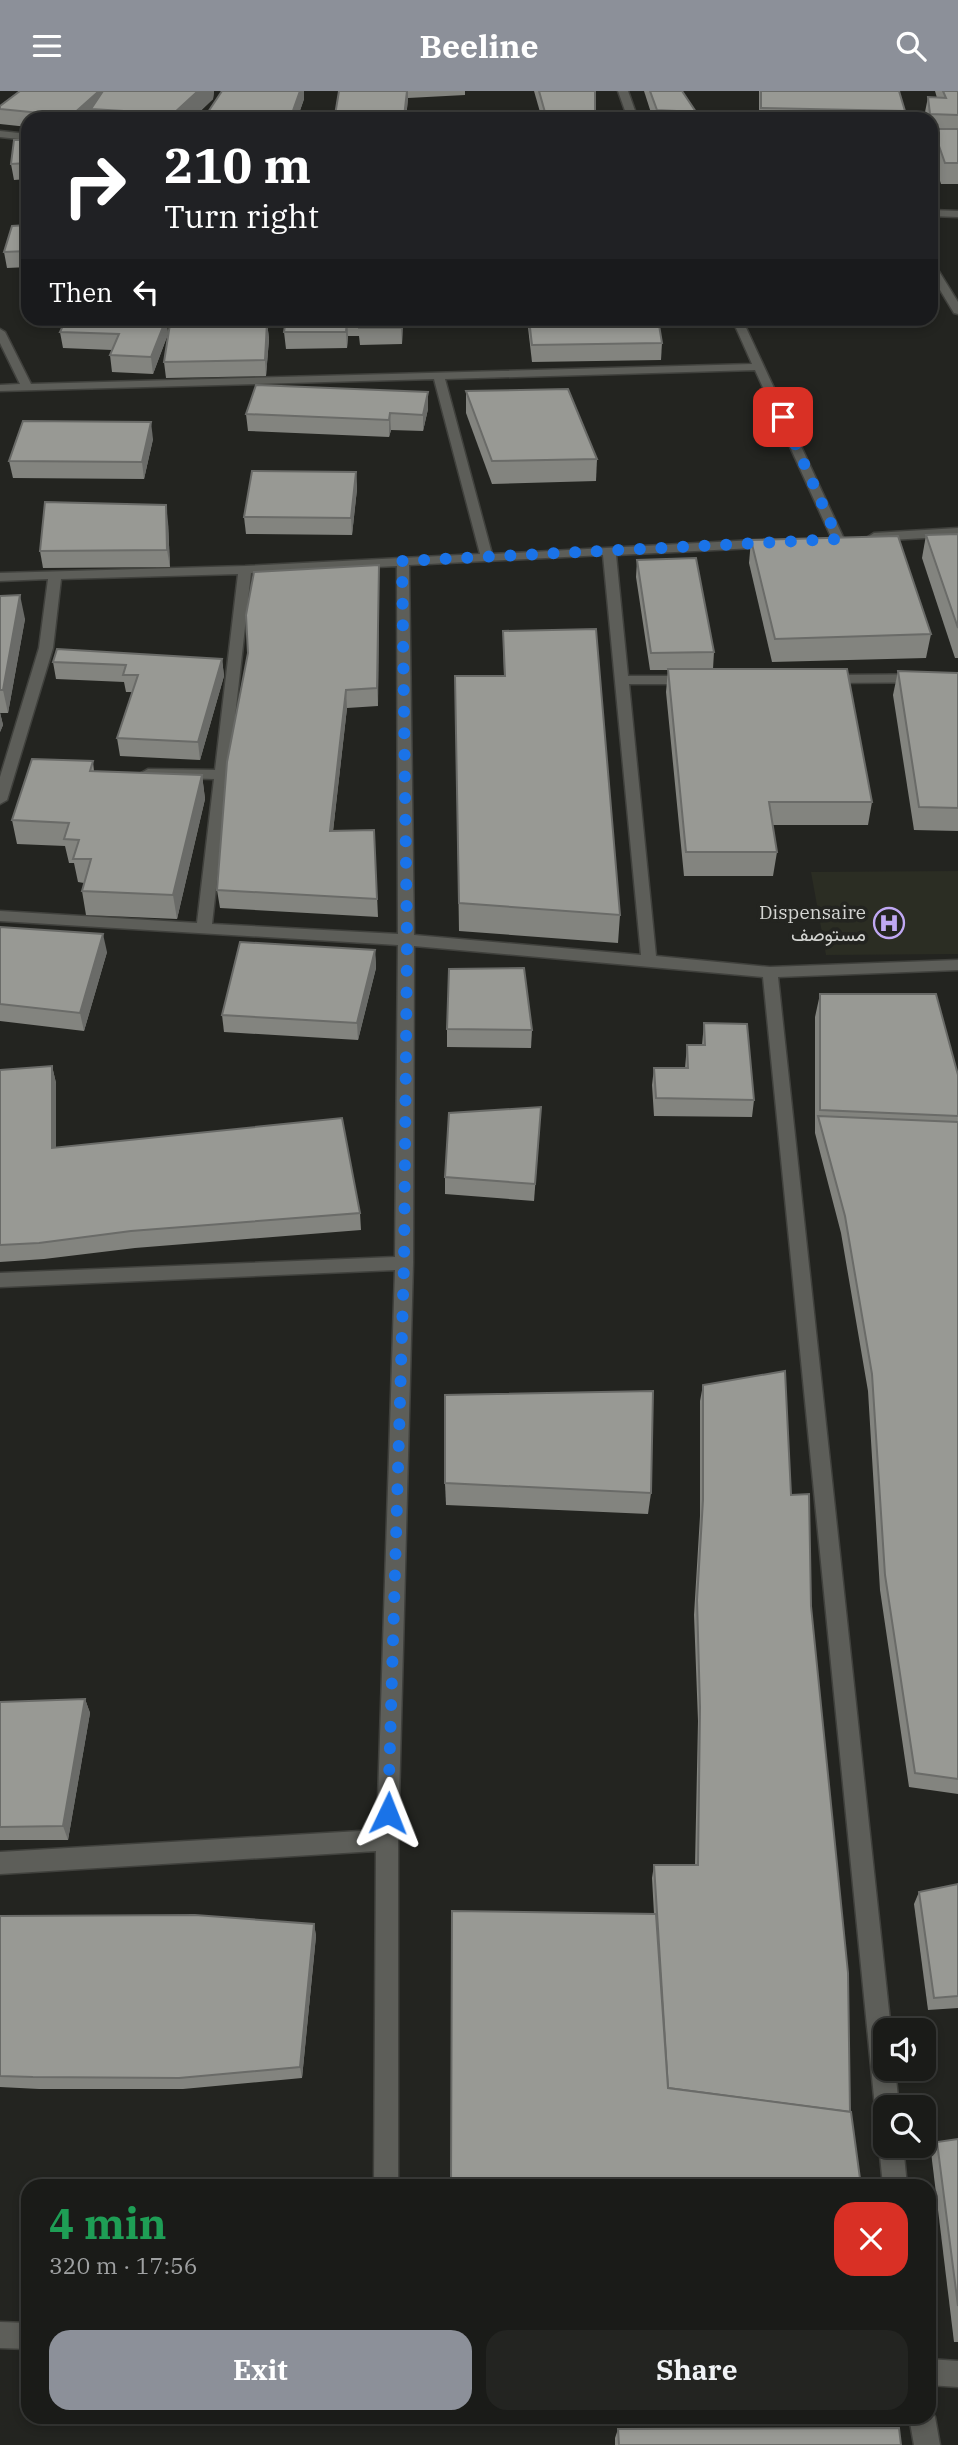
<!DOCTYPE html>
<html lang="en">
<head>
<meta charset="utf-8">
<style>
	:root { --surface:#1a1b18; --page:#232421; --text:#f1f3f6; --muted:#9fa1a2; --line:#383937; --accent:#8c9099 }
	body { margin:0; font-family:"IBM Plex Serif",Vazirmatn,serif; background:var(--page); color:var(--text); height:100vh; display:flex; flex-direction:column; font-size:26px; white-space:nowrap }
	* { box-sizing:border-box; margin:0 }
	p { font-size:23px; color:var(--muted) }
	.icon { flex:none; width:38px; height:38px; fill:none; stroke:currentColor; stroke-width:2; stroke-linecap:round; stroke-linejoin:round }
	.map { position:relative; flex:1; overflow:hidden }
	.drawer { position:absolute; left:21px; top:2088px; width:915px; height:245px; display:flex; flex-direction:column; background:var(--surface); border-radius:21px; box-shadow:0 4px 10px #0003,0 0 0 2px var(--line) }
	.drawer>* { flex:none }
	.hud { position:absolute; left:21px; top:21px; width:917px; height:214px; border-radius:21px; box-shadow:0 4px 10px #0003,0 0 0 2px var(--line); background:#202124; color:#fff; overflow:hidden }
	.fabs { position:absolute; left:873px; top:1927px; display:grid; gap:14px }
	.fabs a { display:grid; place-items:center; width:63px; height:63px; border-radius:14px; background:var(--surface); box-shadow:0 4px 10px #0003,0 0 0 2px var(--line); font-size:35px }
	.pin { position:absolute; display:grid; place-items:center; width:60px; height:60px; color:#fff; margin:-30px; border-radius:14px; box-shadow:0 4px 10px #0006 }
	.me { position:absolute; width:77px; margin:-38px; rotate:2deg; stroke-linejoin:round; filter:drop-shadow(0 0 5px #0008) }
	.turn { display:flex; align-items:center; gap:24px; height:147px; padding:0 28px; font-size:32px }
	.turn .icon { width:91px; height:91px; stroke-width:2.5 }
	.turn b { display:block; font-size:49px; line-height:60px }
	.then { display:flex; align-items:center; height:66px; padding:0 28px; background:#0003; gap:14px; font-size:26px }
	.round { display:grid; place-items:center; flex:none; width:74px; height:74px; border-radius:21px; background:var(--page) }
	.overview { display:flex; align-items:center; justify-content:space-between; height:119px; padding:0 28px }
	h1 { font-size:42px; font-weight:700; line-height:52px; color:#1e9e55 }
	.button { display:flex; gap:14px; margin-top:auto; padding:14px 28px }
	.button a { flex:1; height:80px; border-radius:21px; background:var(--accent); color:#fff; font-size:28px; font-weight:700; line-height:80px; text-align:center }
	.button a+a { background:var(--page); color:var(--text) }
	header { display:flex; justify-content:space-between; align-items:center; height:91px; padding:0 28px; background:var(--accent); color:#fff; font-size:32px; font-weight:700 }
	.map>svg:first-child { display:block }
	.built { fill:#2b2d23 }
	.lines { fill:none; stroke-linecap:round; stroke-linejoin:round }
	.minor-casing { stroke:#40413d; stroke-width:3 }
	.minor { fill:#5d5e59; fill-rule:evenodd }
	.wall { fill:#83847f }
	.shaded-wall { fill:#6a6b68 }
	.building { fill:#989994; stroke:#6a6b68; stroke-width:2 }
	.route { stroke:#1a73e8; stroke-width:12; stroke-dasharray:0 21.6 }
	.labels { text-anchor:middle; stroke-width:7; stroke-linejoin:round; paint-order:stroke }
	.poi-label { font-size:19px; fill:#d4d5d2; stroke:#232420; text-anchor:end }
</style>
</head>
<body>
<header><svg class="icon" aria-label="menu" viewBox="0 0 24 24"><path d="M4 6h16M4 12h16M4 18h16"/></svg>Beeline<svg class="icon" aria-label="search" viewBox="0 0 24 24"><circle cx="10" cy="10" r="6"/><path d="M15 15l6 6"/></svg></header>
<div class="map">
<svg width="958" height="2354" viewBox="0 0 958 2354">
	<rect width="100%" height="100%" fill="#232420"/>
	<polygon class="built" points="958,780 958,863 826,864 811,781"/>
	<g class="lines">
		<g class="minor-casing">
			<g id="minor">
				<polygon points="618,0 628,0 638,28 628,28"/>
				<polygon points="0,40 28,43 28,49 0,46"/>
				<polygon points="931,119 958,120 958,126 931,125"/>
				<polygon points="931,173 935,174 958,211 958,223 954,222 931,184"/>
				<path d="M732,228H742L844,448L842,451L832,448L755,279L445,288L492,463L773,448L779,452L773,456L616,464L628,585H691L698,589L691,593H629L656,865L770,876L958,869V879L778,886L891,1939H886V1978H895L899,2016H886V2027L879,2024L875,2016L763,886L414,855L413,1172L398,1749V2095H374L376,1760L0,1783V1761L377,1739L395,1179L0,1196V1182L395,1166L398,854L0,830V820L197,832L214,688L148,686L141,682L148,678L215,679L238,483L61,488L53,557L7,709L0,713V686L39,557L48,488L0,490V482L245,475L480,463L434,288L0,300V294L20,293L0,252V238L5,241L31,293L752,273ZM603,464L641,864L414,844L409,474ZM397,475L398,843L212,833L251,482Z"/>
				<polygon points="958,437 958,445 874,450 868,446 874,442"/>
				<polygon points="958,583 958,591 828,592 821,588 828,584"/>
				<polygon points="886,2044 886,2054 903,2054 907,2095 883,2095 879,2054"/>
				<polygon points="0,2231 28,2232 28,2258 0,2257"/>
				<polygon points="929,2268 958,2270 958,2296 929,2294"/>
				<polygon points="929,2316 935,2326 940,2354 914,2354 909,2326 929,2326"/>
			</g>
		</g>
		<use href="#minor" class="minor"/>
	</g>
	<g class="wall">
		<polygon points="20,0 214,0 213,8 192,28 93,28 92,24 87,28 28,28 28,36 0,33 0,15"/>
		<polygon points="222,0 304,0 304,8 297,28 206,28 206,24"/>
		<polygon points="339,0 465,0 465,4 408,7 406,28 335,28"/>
		<polygon points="534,0 595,0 595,28 542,28"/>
		<polygon points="644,0 682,0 696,21 695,28 653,28"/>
		<polygon points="759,0 899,0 905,20 904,28 759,28"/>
		<polygon points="935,0 958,0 958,93 941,93 931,62 931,53 933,39 931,39 931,28 926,28 925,21 928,6 937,7"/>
		<polygon points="28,49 28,88 14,89 11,73"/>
		<polygon points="28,134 28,176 7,177 4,161"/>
		<polygon points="166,228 168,243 153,283 112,281 110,264 112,259 63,257 60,241"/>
		<polygon points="286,228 403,228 402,253 360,254 359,245 348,245 347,257 286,258 284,241"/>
		<polygon points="527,228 658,228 662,252 661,269 532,271"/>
		<polygon points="267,231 269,248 266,285 166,287 164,271"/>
		<polygon points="466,300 597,368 596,390 492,393 466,322"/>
		<polygon points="428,318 423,340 391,339 389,346 248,340 246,323"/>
		<polygon points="153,348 144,388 13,387 9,370"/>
		<polygon points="356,381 357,398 352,444 246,443 244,426"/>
		<polygon points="168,431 170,476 43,477 40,460"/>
		<polygon points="958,443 958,567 955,567 922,467 926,444"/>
		<polygon points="751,449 931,543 926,567 772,571 749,472"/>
		<polygon points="637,469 714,561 713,578 872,711 868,734 773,734 777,761 773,785 684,785 666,601 668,579 650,579 636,486"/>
		<polygon points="379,474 378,615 347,617 333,740 374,739 378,826 220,817 217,799"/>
		<polygon points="0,505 25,528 8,622 0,622 3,634 0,641"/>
		<polygon points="503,540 620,824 618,852 459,840 455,585 504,585"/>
		<polygon points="222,568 224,585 200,669 120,665 117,647 132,601 126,601 124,591 56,588 53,571"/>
		<polygon points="898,580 958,582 958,740 914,739 893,604"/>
		<polygon points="93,670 94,680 202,684 205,708 177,828 86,824 82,800 84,792 78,791 74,772 69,772 65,755 17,753 12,729"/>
		<polygon points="0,836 107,861 84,940 0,930"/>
		<polygon points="375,859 376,877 358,949 224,941 222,924"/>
		<polygon points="820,903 958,984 958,1703 909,1696 880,1499 868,1300 841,1142 815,1042 815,926"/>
		<polygon points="704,932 754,1009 752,1026 654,1025 652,994 654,977 685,977 687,954 702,954"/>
		<polygon points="447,938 532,939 531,957 447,956"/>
		<polygon points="52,975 56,992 56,1056 360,1122 361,1139 135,1157 44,1168 0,1171 0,979"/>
		<polygon points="540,1033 534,1110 445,1103 445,1086"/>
		<polygon points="703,1294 791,1404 811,1515 850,2021 861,2095 654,1823 652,1787 654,1774 695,1774 698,1630 694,1524 700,1425 700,1310"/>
		<polygon points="445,1392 651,1402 648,1423 446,1414"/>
		<polygon points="85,1608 90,1622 68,1749 0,1749 0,1611"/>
		<polygon points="958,1793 958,1917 928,1919 914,1813 919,1801"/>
		<polygon points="0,1825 314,1833 316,1845 302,1987 183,1998 39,1998 0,1996"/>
		<polygon points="958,2048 958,2251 954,2251 931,2061 937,2051"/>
		<polygon points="618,2338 901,2354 615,2354 615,2347"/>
	</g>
	<g class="shaded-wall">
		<polygon points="99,0 113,0 91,18 92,24 87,28 72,28 71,25"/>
		<polygon points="198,0 214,0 213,8 192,28 173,28 173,23"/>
		<polygon points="300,0 304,0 304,8 297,28 290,28"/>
		<polygon points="407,0 408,0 408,7 406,28 405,28"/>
		<polygon points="166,228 168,243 153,283 151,266"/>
		<polygon points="402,228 403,228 402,253 401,237"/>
		<polygon points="347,229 348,245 347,257 346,241"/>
		<polygon points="267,231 269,248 266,285 265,269"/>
		<polygon points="428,301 428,318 423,340 423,324"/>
		<polygon points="390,322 391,339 389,346 389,329"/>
		<polygon points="151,331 153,348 144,388 142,371"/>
		<polygon points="356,381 357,398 352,444 351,427"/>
		<polygon points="166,414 168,431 170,476 167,459"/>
		<polygon points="379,474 379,491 378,615 377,597"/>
		<polygon points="20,504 25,528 8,622 3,599"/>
		<polygon points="222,568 224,585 200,669 198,651"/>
		<polygon points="346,599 347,617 331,758 330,740"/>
		<polygon points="0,621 3,634 0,641"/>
		<polygon points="202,684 205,708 177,828 173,804"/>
		<polygon points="103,843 107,861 84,940 80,922"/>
		<polygon points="375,859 376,877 358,949 357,932"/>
		<polygon points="52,975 56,992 56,1074 52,1057"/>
		<polygon points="85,1608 90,1622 68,1749 63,1735"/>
		<polygon points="314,1833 316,1845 302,1987 300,1976"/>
	</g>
	<g class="building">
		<polygon points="20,0 99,0 71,25 0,18 0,15"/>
		<polygon points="103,0 198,0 173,23 91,18"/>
		<polygon points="222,0 300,0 290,28 265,28 206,24"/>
		<polygon points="339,0 407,0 404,26 335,24"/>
		<polygon points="539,0 595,0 595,24 546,25"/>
		<polygon points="650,0 682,0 696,21 657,19"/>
		<polygon points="761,0 899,0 905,20 761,17"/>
		<polygon points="943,0 958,0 958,24 930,23 928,6 946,7"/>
		<polygon points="933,38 958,38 958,72 945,72"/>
		<polygon points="14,49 28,49 28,72 11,73"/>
		<polygon points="28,134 28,160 4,161 12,135"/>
		<polygon points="66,228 166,228 151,266 110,264 119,243 60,241"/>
		<polygon points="286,228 402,228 401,237 359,237 359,229 347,229 346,241 284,241"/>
		<polygon points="529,228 658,228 662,252 532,254"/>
		<polygon points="267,231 265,269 164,271 170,233"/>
		<polygon points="256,294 428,301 423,324 390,322 389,329 246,323"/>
		<polygon points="568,298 597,368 492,370 466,300"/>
		<polygon points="23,330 151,331 142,371 9,370"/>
		<polygon points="252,380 356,381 351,427 244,426"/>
		<polygon points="45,411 166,414 167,459 40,460"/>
		<polygon points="958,443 958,537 926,444"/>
		<polygon points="898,445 931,543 775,548 751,449"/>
		<polygon points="696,467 714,561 651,562 637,469"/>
		<polygon points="379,474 377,597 346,599 330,740 374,739 377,808 217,799 227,671 248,562 246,524 254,481"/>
		<polygon points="20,504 3,599 0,599 0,505"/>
		<polygon points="596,538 620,824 459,812 455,585 505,585 503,540"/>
		<polygon points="57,558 222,568 198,651 117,647 138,584 123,584 126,574 53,571"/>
		<polygon points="668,578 847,578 872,711 769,711 777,761 686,761"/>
		<polygon points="898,580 958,582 958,717 919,716"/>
		<polygon points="32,668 93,670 90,680 202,684 173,804 82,800 91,768 73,768 79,749 64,748 69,732 12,729"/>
		<polygon points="0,836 103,843 80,922 0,913"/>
		<polygon points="240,851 375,859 357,932 222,924"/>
		<polygon points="524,877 532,939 447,938 449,878"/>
		<polygon points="820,903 936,903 958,984 958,1025 820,1019"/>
		<polygon points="704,932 747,933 754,1009 656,1007 654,977 688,977 687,954 705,954"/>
		<polygon points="52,975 52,1057 342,1027 360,1122 131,1140 39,1152 0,1154 0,979"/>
		<polygon points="541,1016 535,1093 445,1086 449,1022"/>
		<polygon points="818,1025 958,1031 958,1688 915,1682 885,1484 872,1283 845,1125"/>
		<polygon points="785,1280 791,1404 809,1403 811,1515 848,1882 850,2021 668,1997 654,1774 698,1774 700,1616 697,1509 703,1409 703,1294"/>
		<polygon points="653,1300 651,1402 445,1392 445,1304"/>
		<polygon points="85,1608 63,1735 0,1736 0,1611"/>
		<polygon points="958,1793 958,1905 934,1907 919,1801"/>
		<polygon points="452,1820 656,1823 668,1997 851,2021 861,2095 451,2095"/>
		<polygon points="195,1824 314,1833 300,1976 179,1987 33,1986 0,1985 0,1825"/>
		<polygon points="958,2048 958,2215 937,2051"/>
		<polygon points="899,2337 901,2354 619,2354 618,2338"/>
	</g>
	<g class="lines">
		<polyline class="route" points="388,1722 404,1172 407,850 402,470 838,448 783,326"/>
	</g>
	<defs>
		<g id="hospital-ring" transform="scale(1.575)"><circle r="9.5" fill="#232420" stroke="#c0a8f3" stroke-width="1.5"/><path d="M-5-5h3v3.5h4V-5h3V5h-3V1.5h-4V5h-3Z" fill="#c0a8f3"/></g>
	</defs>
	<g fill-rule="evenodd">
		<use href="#hospital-ring" x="889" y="832"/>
	</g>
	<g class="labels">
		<g class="poi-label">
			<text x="866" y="828">Dispensaire<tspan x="866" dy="22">مستوصف</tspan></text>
		</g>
	</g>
</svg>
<div class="fabs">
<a><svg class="icon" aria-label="sound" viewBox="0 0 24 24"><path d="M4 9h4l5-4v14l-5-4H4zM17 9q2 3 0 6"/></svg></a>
<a><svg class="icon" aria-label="search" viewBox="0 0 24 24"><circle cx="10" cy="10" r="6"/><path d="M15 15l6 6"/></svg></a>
</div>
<div class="pin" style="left:783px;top:326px;background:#d93025"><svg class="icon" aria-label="arrive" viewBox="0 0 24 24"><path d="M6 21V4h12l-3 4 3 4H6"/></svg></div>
<svg class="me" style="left:388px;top:1722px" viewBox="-20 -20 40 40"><path d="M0-17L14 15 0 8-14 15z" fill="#1a73e8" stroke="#fff" stroke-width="4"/></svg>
<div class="hud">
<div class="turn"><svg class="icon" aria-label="right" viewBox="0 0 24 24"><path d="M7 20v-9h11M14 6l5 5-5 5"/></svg><div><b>210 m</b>Turn right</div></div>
<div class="then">Then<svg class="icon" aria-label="left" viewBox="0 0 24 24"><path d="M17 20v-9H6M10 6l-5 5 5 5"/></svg></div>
</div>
<section class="drawer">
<div class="overview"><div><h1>4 min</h1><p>320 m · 17:56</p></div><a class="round" style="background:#d93025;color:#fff"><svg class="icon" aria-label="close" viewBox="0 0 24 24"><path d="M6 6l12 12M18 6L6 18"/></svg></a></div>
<div class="button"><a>Exit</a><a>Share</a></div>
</section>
</div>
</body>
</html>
